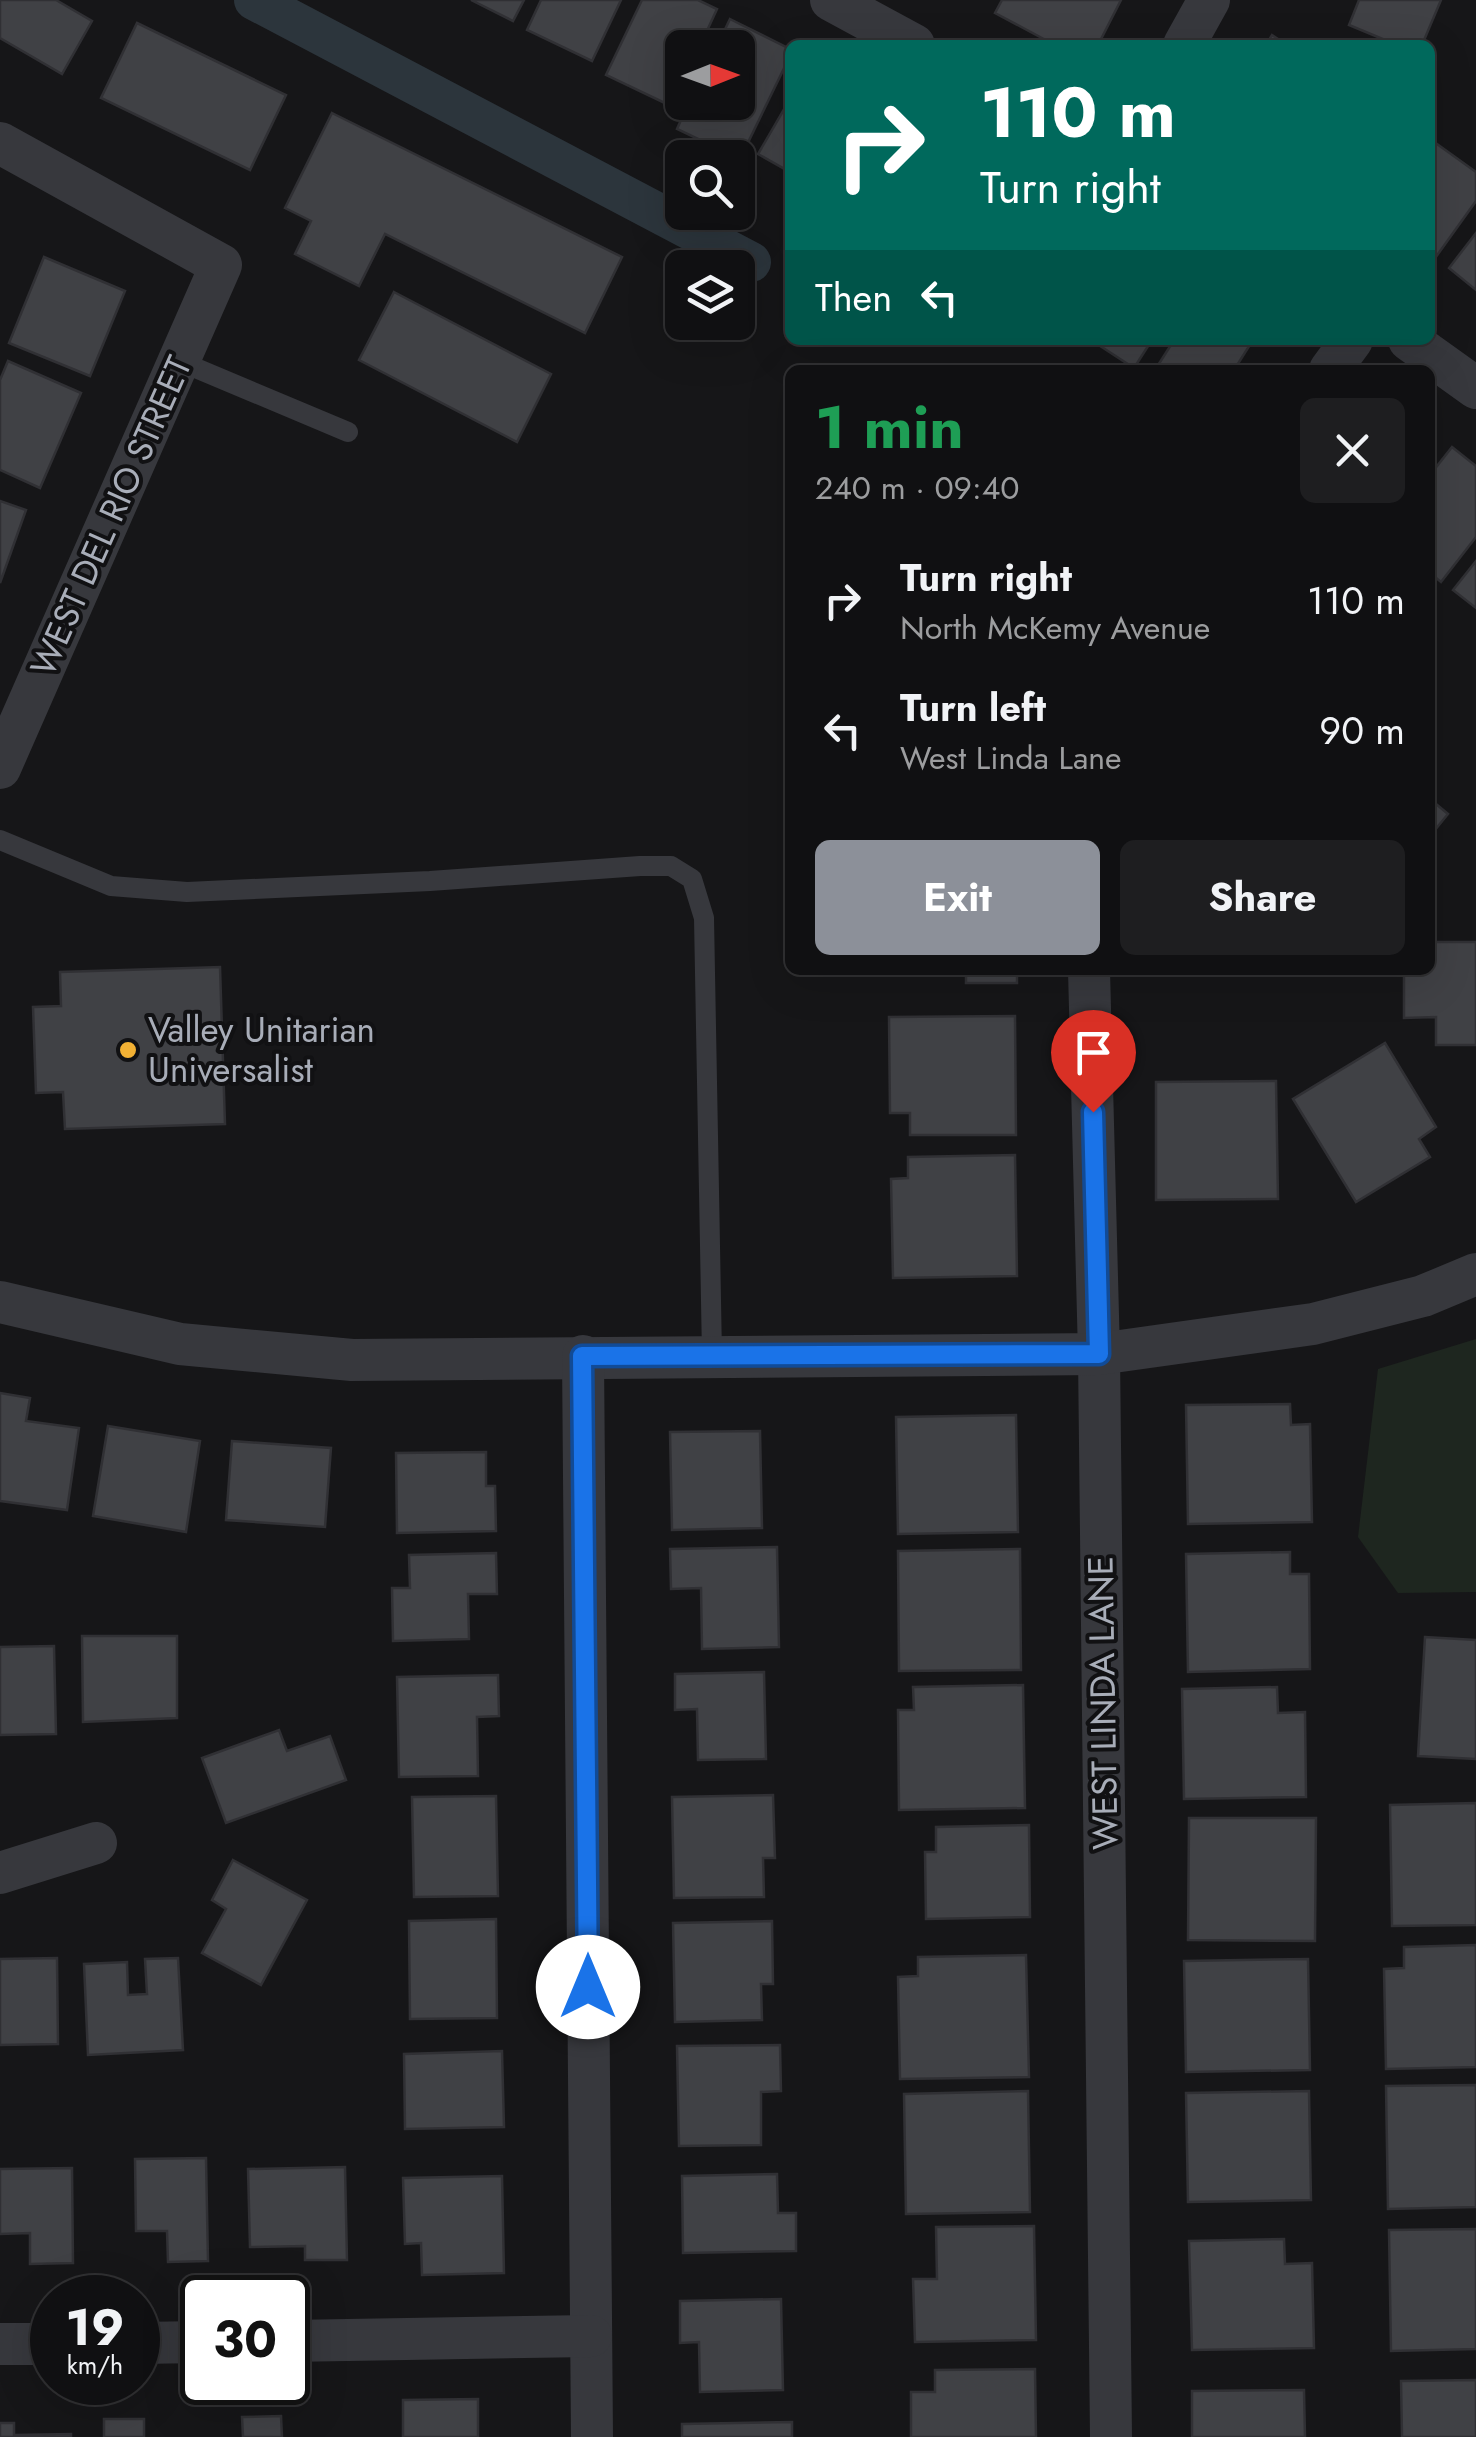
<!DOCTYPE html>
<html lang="en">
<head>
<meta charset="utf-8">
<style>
	:root { --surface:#101012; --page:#1e1e20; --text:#f1f3f6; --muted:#9c9d9f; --line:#303032; --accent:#8c9099 }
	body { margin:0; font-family:Jost,sans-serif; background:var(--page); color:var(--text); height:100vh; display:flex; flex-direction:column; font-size:38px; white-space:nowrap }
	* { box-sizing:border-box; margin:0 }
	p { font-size:32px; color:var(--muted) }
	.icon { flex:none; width:55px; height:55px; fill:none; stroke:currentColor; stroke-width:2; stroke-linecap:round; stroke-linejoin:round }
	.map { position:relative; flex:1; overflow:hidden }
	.side { position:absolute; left:785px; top:365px; width:650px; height:610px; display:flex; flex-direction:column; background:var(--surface); border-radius:15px; box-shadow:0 10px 40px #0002,0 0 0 2px var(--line) }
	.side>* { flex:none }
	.top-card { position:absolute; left:785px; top:40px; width:650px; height:305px; border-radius:15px; box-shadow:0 10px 40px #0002,0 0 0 2px var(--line); background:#00695c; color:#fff; overflow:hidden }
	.needle { width:65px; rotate:89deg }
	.controls { position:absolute; left:665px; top:30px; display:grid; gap:20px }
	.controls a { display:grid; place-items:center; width:90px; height:90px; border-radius:15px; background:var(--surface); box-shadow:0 10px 40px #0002,0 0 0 2px var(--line); font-size:50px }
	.speed { position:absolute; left:30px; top:2275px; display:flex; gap:20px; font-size:50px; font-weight:700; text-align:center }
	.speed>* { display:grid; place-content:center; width:130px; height:130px; border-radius:50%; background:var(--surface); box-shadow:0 10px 40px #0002,0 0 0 2px var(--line); line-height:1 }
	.speed small { font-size:25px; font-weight:400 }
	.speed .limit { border:5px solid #111; border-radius:15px; background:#fff; color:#111 }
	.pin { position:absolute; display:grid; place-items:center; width:85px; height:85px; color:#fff; margin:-102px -42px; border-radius:50% 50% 50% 0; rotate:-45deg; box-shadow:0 0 10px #0007 }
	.pin .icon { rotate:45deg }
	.me { position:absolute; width:110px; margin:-55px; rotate:0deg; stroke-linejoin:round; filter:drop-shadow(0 0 8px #0008) }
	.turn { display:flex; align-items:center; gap:35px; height:210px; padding:0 30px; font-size:45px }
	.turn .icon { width:130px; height:130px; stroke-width:2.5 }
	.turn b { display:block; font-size:70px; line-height:85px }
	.then { display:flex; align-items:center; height:95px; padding:0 30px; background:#0003; gap:20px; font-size:38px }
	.round { display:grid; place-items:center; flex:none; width:105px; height:105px; border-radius:15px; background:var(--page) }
	.head { display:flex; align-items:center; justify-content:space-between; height:170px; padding:0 30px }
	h1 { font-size:60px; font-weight:700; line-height:75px; color:#1e9e55 }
	.primary-button { display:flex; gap:20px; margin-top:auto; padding:20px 30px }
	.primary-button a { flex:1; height:115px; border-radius:15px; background:var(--accent); color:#fff; font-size:40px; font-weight:700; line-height:115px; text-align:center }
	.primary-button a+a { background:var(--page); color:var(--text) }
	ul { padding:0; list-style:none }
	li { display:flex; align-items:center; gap:30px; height:130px; padding:0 30px }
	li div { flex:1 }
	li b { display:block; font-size:38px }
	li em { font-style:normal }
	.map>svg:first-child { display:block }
	.green { fill:#1e261f }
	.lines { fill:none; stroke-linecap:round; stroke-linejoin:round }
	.canal { stroke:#2c353c; stroke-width:40 }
	.building { fill:#404145; stroke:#303034; stroke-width:2.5 }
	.lane { stroke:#37383d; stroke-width:20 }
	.street { stroke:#37383d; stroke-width:42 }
	.route-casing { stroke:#114b97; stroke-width:25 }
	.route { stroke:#1a73e8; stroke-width:18 }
	.poi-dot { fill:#f2b134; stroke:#111113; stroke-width:4 }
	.labels { text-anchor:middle; stroke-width:8; stroke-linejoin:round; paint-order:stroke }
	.street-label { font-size:35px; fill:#a8adb8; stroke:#111113 }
	.poi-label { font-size:35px; fill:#a8adb8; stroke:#111113; text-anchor:start }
</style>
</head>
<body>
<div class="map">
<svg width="1476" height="2437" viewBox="0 0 1476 2437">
	<rect width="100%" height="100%" fill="#161618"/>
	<polygon class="green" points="1476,1339 1476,1592 1398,1593 1358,1537 1378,1369"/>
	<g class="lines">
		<polyline class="canal" points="254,0 751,262"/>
	</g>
	<g class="building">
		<polygon points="0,0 56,0 92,21 62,74 0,38"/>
		<polygon points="471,0 524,0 513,21"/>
		<polygon points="541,0 621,0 592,61 527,30"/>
		<polygon points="642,0 698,0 717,9 699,48 682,48 682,82 671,106 606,75"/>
		<polygon points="1002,0 1121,0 1098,45 1055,45 995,13"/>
		<polygon points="1359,0 1441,0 1422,45 1397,45 1349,25"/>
		<polygon points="730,19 790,49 790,56 740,159 677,129 689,102 738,102 738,48 716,48"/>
		<polygon points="137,23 286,95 250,170 101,98"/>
		<polygon points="1272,35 1287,45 1266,45"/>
		<polygon points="790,99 790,172 758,154"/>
		<polygon points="332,113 622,257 585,333 385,234 359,286 295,254 311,221 285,208"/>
		<polygon points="1437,144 1476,172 1476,201 1433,261 1430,259 1430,153"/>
		<polygon points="1476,233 1476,290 1449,268"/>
		<polygon points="44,257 125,291 90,376 9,343"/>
		<polygon points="394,292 551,374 517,442 359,360"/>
		<polygon points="1091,340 1152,340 1134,368"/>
		<polygon points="1174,340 1253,340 1234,370 1155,370"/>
		<polygon points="8,361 81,393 40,488 0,470 0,380"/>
		<polygon points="1452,447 1476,466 1476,537 1441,582 1430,573 1430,475"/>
		<polygon points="0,501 26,510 0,583"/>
		<polygon points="1476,561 1476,608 1453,590"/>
		<polygon points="1430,799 1448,814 1430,836"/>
		<polygon points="1430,942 1476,942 1476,1045 1436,1045 1436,1017 1404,1018 1404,970 1430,970"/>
		<polygon points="220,967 225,1124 65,1129 63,1092 36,1093 33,1007 61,1006 60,972"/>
		<rect x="966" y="970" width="51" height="13"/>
		<polygon points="1015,1016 1016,1135 910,1135 910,1113 890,1113 889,1017"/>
		<polygon points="1385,1043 1436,1127 1419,1139 1430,1157 1356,1202 1293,1099"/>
		<polygon points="1276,1081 1278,1199 1156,1200 1156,1082"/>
		<polygon points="1015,1155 1017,1276 893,1278 891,1179 908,1178 908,1157"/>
		<polygon points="0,1393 30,1398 26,1421 79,1428 67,1510 0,1501"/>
		<polygon points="1290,1404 1291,1425 1310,1424 1312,1522 1188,1524 1186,1405"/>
		<polygon points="1016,1415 1018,1532 898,1534 896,1417"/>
		<polygon points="108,1426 200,1441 186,1532 93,1516"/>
		<polygon points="760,1431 762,1528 672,1530 670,1432"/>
		<polygon points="232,1441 331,1448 325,1527 226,1520"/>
		<polygon points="486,1452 486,1486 495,1486 496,1531 397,1533 396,1453"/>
		<polygon points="777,1547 779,1647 702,1649 701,1588 671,1589 670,1549"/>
		<polygon points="1020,1549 1021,1670 899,1671 898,1551"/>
		<polygon points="1290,1552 1290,1574 1309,1574 1310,1669 1188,1672 1186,1554"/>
		<polygon points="496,1553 497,1594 468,1594 469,1639 393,1641 392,1588 410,1588 409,1555"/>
		<polygon points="82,1636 177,1636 177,1718 83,1722"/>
		<polygon points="1425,1637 1476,1640 1476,1759 1418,1756"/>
		<polygon points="54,1646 56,1734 0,1735 0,1647"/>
		<polygon points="764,1672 766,1759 698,1760 697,1709 675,1710 675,1674"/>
		<polygon points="498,1675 499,1716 477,1717 478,1776 399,1777 397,1677"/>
		<polygon points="1023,1685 1025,1808 899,1810 898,1710 914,1710 913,1687"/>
		<polygon points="1277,1687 1278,1713 1305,1712 1306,1797 1184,1799 1182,1689"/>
		<polygon points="279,1730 287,1751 330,1736 346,1780 226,1823 202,1758"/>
		<polygon points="773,1795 775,1858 763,1858 764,1897 674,1898 672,1797"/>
		<polygon points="496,1796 498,1896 414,1897 412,1797"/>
		<polygon points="1476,1803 1476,1925 1392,1926 1390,1805"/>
		<polygon points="1189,1818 1316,1818 1315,1941 1188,1940"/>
		<polygon points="1029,1825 1030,1917 926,1919 925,1852 936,1852 936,1827"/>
		<polygon points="233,1860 307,1900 261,1985 202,1953 226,1909 212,1900"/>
		<polygon points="496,1919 497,2018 410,2019 409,1921"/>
		<polygon points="772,1921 773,1984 761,1984 762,2020 675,2022 673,1923"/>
		<polygon points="1476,1945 1476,2067 1386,2069 1384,1969 1404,1968 1404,1947"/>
		<polygon points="1026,1955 1029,2077 900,2079 898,1977 918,1976 918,1957"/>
		<polygon points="57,1958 58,2044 0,2045 0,1959"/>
		<polygon points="178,1958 183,2050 88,2055 84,1964 127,1962 128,1995 147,1994 145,1959"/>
		<polygon points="1308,1959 1310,2070 1186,2072 1184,1961"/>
		<polygon points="780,2045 781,2091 761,2092 761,2145 679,2146 677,2046"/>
		<polygon points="502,2051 504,2127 405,2129 404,2054"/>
		<polygon points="1476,2085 1476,2207 1388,2209 1386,2086"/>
		<polygon points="1028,2091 1030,2212 906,2214 904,2094"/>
		<polygon points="1309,2091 1311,2200 1188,2202 1186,2093"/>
		<polygon points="206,2158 208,2261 168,2262 167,2231 136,2231 135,2159"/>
		<polygon points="345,2167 347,2260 305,2260 305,2246 250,2247 248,2169"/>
		<polygon points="72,2168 73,2263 30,2264 30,2233 0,2234 0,2169"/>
		<polygon points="777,2174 778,2213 796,2213 796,2251 683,2253 682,2176"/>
		<polygon points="502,2176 504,2273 422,2275 421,2243 405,2244 403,2178"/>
		<polygon points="1034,2226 1036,2340 915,2342 913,2279 937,2279 936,2227"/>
		<polygon points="1476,2229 1476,2349 1391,2351 1389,2230"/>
		<polygon points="1284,2239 1285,2264 1312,2263 1314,2348 1192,2350 1189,2241"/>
		<polygon points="781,2299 783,2390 700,2392 699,2342 680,2343 680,2301"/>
		<polygon points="1035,2369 1036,2437 911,2437 911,2392 935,2392 935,2370"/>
		<polygon points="1476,2380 1476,2437 1402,2437 1401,2381"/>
		<polygon points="1304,2390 1305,2437 1192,2437 1192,2391"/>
		<polygon points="478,2399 478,2437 403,2437 403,2400"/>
		<polygon points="281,2416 282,2437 243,2437 242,2417"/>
		<rect x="104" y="2419" width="40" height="18"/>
		<polygon points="792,2422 792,2437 682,2437 682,2424"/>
		<polygon points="0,2423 14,2423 14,2435 71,2434 71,2437 0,2437"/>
	</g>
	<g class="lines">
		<g class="lane">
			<polyline points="179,361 348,432"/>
			<polyline points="0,840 111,886 187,892 430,881 640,866 671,866 692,879 704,918 712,1355"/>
		</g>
		<g class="street">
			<polyline points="831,0 914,45"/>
			<polyline points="1184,45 1209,0"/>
			<polyline points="0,143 221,265 0,768"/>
			<polyline points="1409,340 1476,388"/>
			<polyline points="1330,370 1352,340"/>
			<polyline points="1089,970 1099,1354 1111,2437"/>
			<polyline points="0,1302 180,1344 352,1360 1099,1354 1313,1324 1423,1296 1476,1274"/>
			<polyline points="583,1356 592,2437"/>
			<polyline points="0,1873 96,1843"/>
			<polyline points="288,2341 591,2336"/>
			<polyline points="138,2343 202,2342"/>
			<polyline points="0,2344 52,2344"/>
		</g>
	</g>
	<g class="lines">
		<g class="route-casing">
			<polyline id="route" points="588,1987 582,1356 1099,1354 1093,1112"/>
		</g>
		<use href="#route" class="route"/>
	</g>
	<circle class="poi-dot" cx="128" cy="1050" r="10"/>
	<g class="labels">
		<g class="street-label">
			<text transform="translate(111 516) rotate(-66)" y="12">WEST DEL RIO STREET</text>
			<text transform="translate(1103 1703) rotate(-91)" y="12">WEST LINDA LANE</text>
		</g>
		<g class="poi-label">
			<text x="148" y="1042">Valley Unitarian<tspan x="148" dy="40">Universalist</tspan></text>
		</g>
	</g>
</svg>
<div class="controls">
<a><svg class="needle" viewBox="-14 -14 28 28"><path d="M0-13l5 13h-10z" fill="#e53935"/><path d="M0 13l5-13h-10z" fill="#9c9d9f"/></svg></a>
<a><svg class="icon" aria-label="search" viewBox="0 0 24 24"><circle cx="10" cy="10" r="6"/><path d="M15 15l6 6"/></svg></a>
<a><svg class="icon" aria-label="layers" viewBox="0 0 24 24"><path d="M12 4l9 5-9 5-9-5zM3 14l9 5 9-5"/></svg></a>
</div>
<div class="speed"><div>19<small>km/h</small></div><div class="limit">30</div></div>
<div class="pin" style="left:1093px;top:1112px;background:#d93025"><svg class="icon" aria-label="arrive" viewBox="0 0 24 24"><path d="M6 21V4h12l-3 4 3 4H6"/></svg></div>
<svg class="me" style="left:588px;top:1987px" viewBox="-20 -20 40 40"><circle r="19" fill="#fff"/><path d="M0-13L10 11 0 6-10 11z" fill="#1a73e8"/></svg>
<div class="top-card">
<div class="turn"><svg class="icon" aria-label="right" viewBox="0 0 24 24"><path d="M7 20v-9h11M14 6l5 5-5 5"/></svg><div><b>110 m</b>Turn right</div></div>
<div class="then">Then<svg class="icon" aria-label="left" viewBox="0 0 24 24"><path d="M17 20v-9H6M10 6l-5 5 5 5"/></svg></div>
</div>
<section class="side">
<div class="head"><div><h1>1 min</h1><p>240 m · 09:40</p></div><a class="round"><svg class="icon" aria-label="close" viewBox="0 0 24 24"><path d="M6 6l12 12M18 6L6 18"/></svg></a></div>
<ul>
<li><svg class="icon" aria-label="right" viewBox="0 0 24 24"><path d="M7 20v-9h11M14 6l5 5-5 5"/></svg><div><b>Turn right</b><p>North McKemy Avenue</p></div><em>110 m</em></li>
<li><svg class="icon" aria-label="left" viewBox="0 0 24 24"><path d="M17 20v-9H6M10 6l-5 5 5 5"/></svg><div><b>Turn left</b><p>West Linda Lane</p></div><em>90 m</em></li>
</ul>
<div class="primary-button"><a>Exit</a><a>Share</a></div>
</section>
</div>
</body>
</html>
